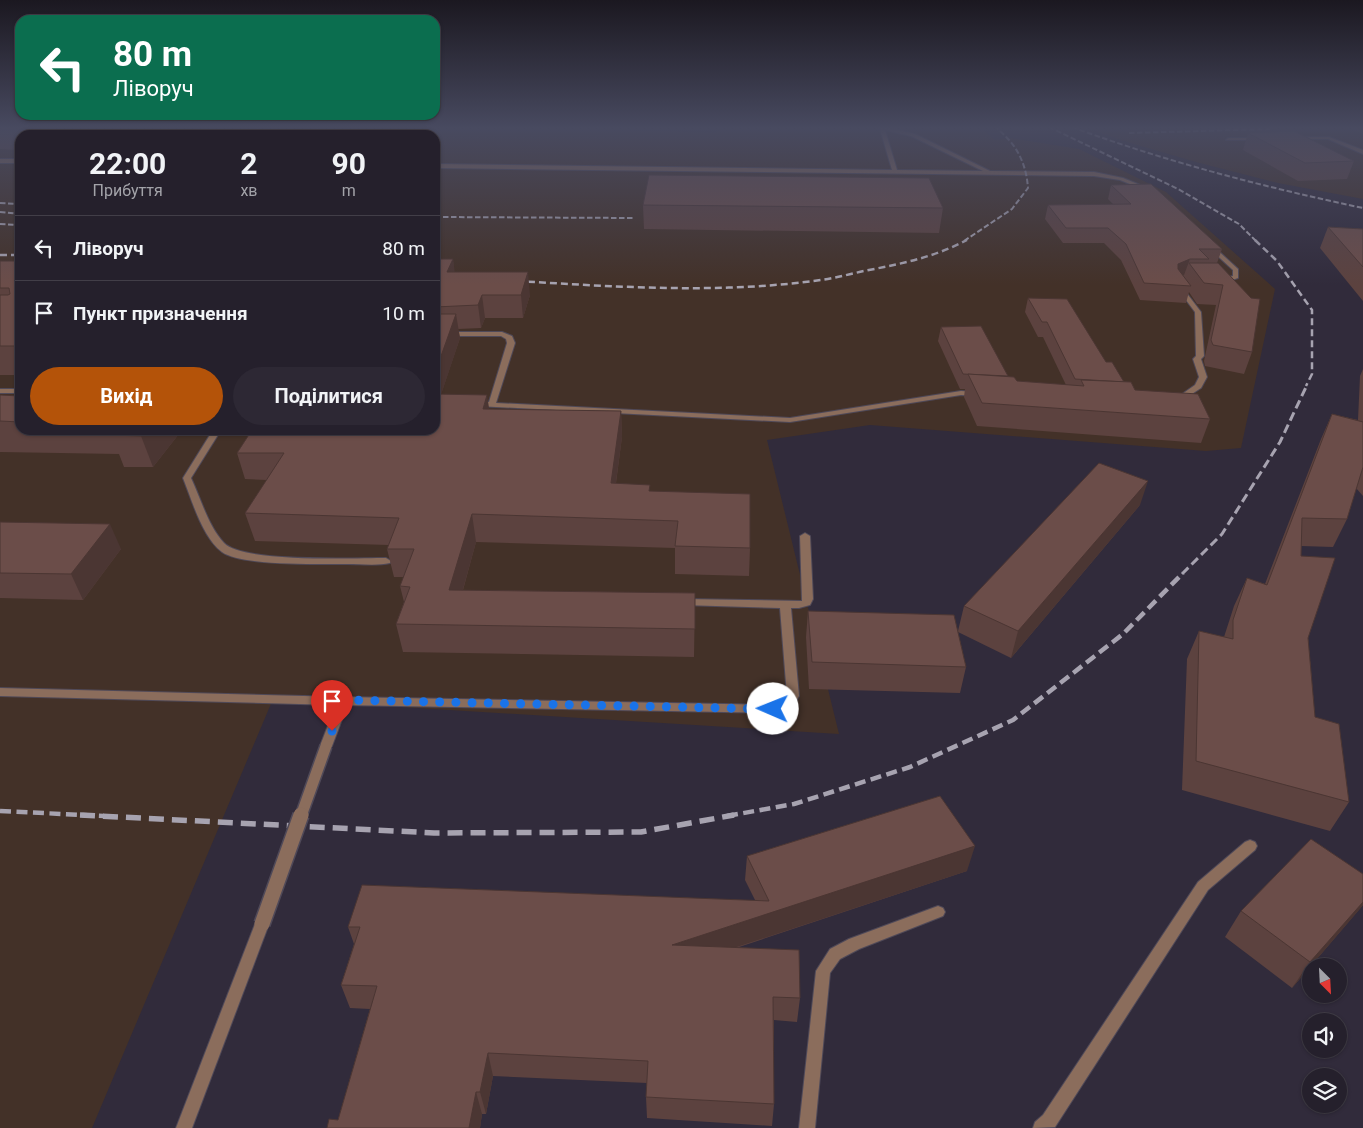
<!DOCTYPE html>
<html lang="uk">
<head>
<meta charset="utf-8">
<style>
	:root { --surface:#25202c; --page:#2d2834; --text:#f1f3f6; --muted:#a3a3a9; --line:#423e48; --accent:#b45309 }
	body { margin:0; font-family:Roboto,sans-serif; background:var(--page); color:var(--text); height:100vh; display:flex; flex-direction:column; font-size:19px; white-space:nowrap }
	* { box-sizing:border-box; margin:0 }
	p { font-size:16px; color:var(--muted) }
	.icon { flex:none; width:28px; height:28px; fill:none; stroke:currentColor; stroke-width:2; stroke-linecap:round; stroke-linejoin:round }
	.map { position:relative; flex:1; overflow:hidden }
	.details { position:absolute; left:15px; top:130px; width:425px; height:305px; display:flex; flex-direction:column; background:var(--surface); border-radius:15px; box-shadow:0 1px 4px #0004,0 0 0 1px var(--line) }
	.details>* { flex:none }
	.top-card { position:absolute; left:15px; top:15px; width:425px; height:105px; border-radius:15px; box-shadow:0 1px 4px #0004,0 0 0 1px var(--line); background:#0b6e4f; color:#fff; overflow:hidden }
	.needle { width:32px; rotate:156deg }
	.controls { position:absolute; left:1302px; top:958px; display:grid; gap:10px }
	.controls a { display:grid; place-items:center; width:45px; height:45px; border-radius:50%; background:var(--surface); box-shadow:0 1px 4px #0004,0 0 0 1px var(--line); font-size:25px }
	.pin { position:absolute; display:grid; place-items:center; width:42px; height:42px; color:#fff; margin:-51px -21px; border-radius:50% 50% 50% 0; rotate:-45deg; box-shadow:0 0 5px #0007 }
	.pin .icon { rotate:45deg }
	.me { position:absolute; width:55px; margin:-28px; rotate:271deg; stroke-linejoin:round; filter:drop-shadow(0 0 4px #0008) }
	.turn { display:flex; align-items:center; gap:18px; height:105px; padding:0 15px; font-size:22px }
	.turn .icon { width:65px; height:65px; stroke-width:2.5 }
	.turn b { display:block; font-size:35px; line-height:42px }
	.eta { display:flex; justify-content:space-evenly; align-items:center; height:85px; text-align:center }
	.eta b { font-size:30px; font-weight:700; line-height:35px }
	.cta { display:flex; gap:10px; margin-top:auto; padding:10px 15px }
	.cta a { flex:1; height:58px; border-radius:30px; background:var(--accent); color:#fff; font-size:20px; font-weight:700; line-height:58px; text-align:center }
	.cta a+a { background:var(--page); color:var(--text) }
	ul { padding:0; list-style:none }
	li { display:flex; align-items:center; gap:15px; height:65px; padding:0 15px; border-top:1px solid var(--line) }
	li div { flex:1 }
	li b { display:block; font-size:19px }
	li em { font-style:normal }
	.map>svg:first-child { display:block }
	.industrial { fill:#433128; fill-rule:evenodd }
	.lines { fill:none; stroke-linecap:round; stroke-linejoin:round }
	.lane-casing { stroke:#4f4958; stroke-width:2 }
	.street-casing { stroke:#4f4958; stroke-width:2 }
	.lane { fill:#8b6d5c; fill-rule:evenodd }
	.street { fill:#8b6d5c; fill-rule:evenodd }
	.rail-far4 { stroke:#a7a3b0; stroke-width:2; stroke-dasharray:5.5 2.5; stroke-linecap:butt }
	.rail-far3 { stroke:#a7a3b0; stroke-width:2.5; stroke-dasharray:7 4; stroke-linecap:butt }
	.rail-far2 { stroke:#a7a3b0; stroke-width:3; stroke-dasharray:9 4.5; stroke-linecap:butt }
	.rail-far1 { stroke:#a7a3b0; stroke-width:4.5; stroke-dasharray:11 5.5; stroke-linecap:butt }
	.rail { stroke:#a7a3b0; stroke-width:5.5; stroke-dasharray:15 8; stroke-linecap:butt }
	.street-bridge-far1-casing { stroke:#4f4958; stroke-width:14; stroke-linecap:butt }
	.street-bridge-casing { stroke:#4f4958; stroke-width:18; stroke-linecap:butt }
	.street-bridge-far1 { stroke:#8b6d5c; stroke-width:11 }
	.street-bridge { stroke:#8b6d5c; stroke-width:15 }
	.wall { fill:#5c423f }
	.shaded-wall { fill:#4b3633 }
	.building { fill:#6b4d49; stroke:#4b3633 }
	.route { stroke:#1a73e8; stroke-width:9; stroke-dasharray:0 16.2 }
</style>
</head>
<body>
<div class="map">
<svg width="1363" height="1128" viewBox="0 0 1363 1128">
	<rect width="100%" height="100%" fill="#312b3b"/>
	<g class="industrial">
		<path d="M0,127H628L630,130L716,133L718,127H979L995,140L1010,138L1079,149L1166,192L1275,289L1241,448L1206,451L870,425L767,440L839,734L273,699L92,1128H0ZM20,135H435V430H20Z"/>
		<polygon points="1085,127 1363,127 1363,199 1278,183 1196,162 1124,141"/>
	</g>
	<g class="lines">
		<g class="lane-casing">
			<g id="lane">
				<polygon points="255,127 260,127 254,135 249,135"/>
				<polygon points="314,127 319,127 312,135 307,135"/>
				<path d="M876,127H886L915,134L990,171L1094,172L1123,178L1150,189L1147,191L1120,180L1094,176L435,168V164L892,170L880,129ZM885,130L911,136L983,171L897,170Z"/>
				<polygon points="1294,137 1329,137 1363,150 1363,154 1328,139 1292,139"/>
				<polygon points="1228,138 1260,138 1262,139 1260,140 1226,140"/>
				<rect x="0" y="159" width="20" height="4"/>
				<polygon points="1209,246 1213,246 1238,269 1238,278 1226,282 1217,281 1217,279 1233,276 1233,270 1209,248"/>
				<polygon points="1180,286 1182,287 1201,312 1204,356 1201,359 1207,377 1201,388 1178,403 1175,403 1175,399 1195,385 1199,377 1193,359 1196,356 1195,312 1177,288"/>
				<polygon points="435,332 502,332 512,336 515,343 496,403 790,418 961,391 977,392 981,394 977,396 961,395 790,422 477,406 473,404 474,402 489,402 507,343 506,339 501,336 435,336"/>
				<rect x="0" y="389" width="20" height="4"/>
				<path d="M213,430H221L191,478C201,499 208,526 224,543C243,563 355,558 386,558L391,561L390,563C377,566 361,564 347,564C321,564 241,566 222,552C202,537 192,500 183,478Z"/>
				<polygon points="805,533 810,536 813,599 810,605 799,608 791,608 799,696 791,709 773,713 343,705 339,704 337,701 339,698 343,697 773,705 783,703 787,696 780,608 683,605 678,602 683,599 802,601 800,536"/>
				<polygon points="1250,840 1255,842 1257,846 1255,850 1208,890 1055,1127 1033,1128 1035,1122 1043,1115 1198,882 1245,842"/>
				<polygon points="938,906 943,908 945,912 943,916 859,949 840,959 830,973 815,1128 799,1128 816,971 830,949 849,939"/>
			</g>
		</g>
		<g class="street-casing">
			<g id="street">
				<polygon points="0,688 343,697 347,698 349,701 332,746 330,749 326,751 322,749 320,746 336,705 0,696"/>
				<polygon points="262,918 267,919 269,924 192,1128 176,1128 255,924 257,919"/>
			</g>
		</g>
		<use href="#lane" class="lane"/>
		<use href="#street" class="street"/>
		<g class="rail-far4">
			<polyline points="1049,127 1178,189 1239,224 1256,241"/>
			<path d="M1072,127C1167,162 1264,187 1363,208"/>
			<polyline points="1129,133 1270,129"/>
			<polyline points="0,203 20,204"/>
			<polyline points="0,212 20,214"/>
			<polyline points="435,217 634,218"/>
			<polyline points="0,224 20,225"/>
			<path d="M964,241L1012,209L1028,188C1026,162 1016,143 995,127"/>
		</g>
		<g class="rail-far3">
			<polyline points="1255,240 1277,261 1312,310 1312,374 1306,386"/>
			<polyline points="0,255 20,255"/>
			<path d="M517,281C618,287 720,294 821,280C837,278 853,273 869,270C905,263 934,257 967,240"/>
		</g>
		<polyline class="rail-far2" points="1182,574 1222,534 1280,442 1307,385"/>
		<g class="rail-far1">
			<polyline points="0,811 104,816"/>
			<polyline points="727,816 794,804 910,767 1013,720 1123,634 1183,573"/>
		</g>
		<polyline class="rail" points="80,815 434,833 641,832 734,815"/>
		<g class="street-bridge-far1-casing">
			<polyline id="street-bridge-far1" points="301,816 326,746"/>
		</g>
		<g class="street-bridge-casing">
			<polyline id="street-bridge" points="262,924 301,815"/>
		</g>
		<use href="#street-bridge-far1" class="street-bridge-far1"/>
		<use href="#street-bridge" class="street-bridge"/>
	</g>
	<g class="wall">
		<polygon points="0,127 58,127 45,135 20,135 19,150 0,149"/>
		<polygon points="1352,127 1363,127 1363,134 1352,129"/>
		<polygon points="1248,133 1354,161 1347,179 1298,181 1243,150"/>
		<polygon points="1111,185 1222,249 1217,263 1252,352 1244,374 1205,366 1204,361 1216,305 1197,304 1189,292 1186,303 1140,300 1121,260 1104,243 1063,243 1045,219 1048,205 1113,204 1108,199"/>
		<polygon points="643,205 943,208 939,233 644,229"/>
		<polygon points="1328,227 1363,229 1363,301 1320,248"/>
		<polygon points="435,259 453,259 454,272 530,295 523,318 485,318 481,328 458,329 460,338 441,394 489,409 621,411 622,437 616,483 650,491 750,548 749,576 675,574 675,548 476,542 463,590 695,593 694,657 403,652 396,624 404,602 400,586 404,577 394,577 387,549 389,545 255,541 245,513 267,480 245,479 237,453 435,430"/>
		<rect x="0" y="261" width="20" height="114"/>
		<polygon points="1028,298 1106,362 1124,382 1135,390 1210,419 1201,443 977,426 964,397 965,389 960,389 938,341 941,327 1008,376 1017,381 1066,385 1043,337 1038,337 1025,312"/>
		<polygon points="1363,369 1363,496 1356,488 1347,519 1333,547 1301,546 1301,556 1308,638 1315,717 1349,802 1330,831 1182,790 1187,659 1199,631 1224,637 1234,606 1247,578 1265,584 1321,439 1332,414 1358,420 1360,376"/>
		<polygon points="0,395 20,396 20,430 182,430 153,467 124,467 119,454 0,452"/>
		<polygon points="1140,505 1011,658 958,632 966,667 960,693 809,689 806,637 808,611 958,631 964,606"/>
		<polygon points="0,522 121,549 83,600 0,598"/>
		<polygon points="747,856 967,871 736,948 800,998 797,1022 774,1020 774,1104 772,1126 647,1118 646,1097 647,1083 493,1076 486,1114 482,1114 480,1128 327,1128 338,1120 370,1009 350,1008 341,985 354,944 348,927 755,900 745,880"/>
		<polygon points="1363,874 1363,905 1292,988 1225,937 1241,911"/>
	</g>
	<g class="shaded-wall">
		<polygon points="16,127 58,127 45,135 20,135 19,150 12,130"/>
		<polygon points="453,259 456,281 447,272"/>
		<polygon points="1190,259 1184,275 1173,280 1178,264"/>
		<polygon points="528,272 530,295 523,318 521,295"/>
		<polygon points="482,295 485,318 481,328 478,305"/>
		<polygon points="456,314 460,338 435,413 435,373"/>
		<polygon points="487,395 491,421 483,409"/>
		<polygon points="621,411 622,437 612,511 611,483"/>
		<polygon points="146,430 182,430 153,467 141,436"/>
		<polygon points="1148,481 1140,505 1011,658 1018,631"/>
		<polygon points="472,514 476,542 455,618 449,590"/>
		<polygon points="110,524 121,549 83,600 71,574"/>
		<polygon points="975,846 967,871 673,968 672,945"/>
		<polygon points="1363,902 1363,905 1359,910 1292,988 1310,962"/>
		<polygon points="488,1053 493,1076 486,1114 480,1092"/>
		<polygon points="476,1092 482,1114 480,1128 469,1128"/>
	</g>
	<g class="building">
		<polygon points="0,127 16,127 12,130 0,130"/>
		<polygon points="1294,131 1354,161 1305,163 1248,133"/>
		<polygon points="649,175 929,178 943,208 643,205"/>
		<polygon points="1151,184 1222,249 1199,249 1209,259 1190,259 1178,264 1178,269 1191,286 1144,283 1126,244 1108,228 1066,228 1048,205 1131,204 1111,185"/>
		<polygon points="1328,227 1363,229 1363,267"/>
		<polygon points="435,259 453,259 447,272 528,272 521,295 482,295 478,305 435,307"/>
		<polygon points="0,261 20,261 20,346 0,346 0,295 8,295 10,294 9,288 0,288"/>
		<polygon points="1189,263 1218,263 1251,298 1260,299 1252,352 1213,345 1211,340 1223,285 1204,283"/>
		<polygon points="1028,298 1067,299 1106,362 1112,362 1124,382 1075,379 1047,322 1042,322"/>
		<polygon points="435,314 456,314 435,373"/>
		<polygon points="981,326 1008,376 963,374 941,327"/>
		<polygon points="968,374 1014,377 1017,381 1084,386 1081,380 1131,382 1135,390 1198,394 1210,419 982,403"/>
		<polygon points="435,394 487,395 483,409 621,411 611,483 650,485 649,491 750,494 750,548 675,546 678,521 472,514 449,590 695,593 695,629 396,624 410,587 400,586 414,549 387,549 399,518 245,513 284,453 237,453 252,430 435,430"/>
		<polygon points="0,395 20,396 20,422 0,421"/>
		<polygon points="1332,414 1363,422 1363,467 1347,519 1302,518 1301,556 1335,558 1308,638 1315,717 1339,724 1349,802 1196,761 1199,631 1233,639 1233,620 1247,578 1267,585"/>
		<polygon points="116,430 146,430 141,436 111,435"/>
		<polygon points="1099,463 1148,481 1018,631 964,606"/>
		<polygon points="0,522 110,524 71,574 0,573"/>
		<polygon points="808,611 954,615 966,667 812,662"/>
		<polygon points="940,796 975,846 672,945 799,950 800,998 773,997 774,1104 646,1097 648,1061 488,1053 480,1092 476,1092 469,1128 327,1128 329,1119 338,1120 377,986 341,985 360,927 348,927 362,885 769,901 747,856"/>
		<polygon points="1311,839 1363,874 1363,902 1310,962 1241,911"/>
	</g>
	<linearGradient id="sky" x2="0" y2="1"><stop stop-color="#1b1820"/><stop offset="0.45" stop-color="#484a60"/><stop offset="1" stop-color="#484a60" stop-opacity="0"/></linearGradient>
	<rect width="1363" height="285" fill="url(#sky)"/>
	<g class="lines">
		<polyline class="route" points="332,731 343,700 773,709"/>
	</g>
</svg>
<div class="controls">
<a><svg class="needle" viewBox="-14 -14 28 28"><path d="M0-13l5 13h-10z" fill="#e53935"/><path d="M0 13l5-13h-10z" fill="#a3a3a9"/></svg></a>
<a><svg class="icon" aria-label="sound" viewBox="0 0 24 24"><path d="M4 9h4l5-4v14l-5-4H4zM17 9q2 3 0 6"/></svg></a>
<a><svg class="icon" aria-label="layers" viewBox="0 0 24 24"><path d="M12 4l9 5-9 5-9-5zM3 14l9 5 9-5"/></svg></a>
</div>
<div class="pin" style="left:332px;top:731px;background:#d93025"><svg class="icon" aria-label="arrive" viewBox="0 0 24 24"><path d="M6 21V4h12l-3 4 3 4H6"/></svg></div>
<svg class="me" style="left:773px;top:709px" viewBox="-20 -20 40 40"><circle r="19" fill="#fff"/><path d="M0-13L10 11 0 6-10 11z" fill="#1a73e8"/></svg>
<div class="top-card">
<div class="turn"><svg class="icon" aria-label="left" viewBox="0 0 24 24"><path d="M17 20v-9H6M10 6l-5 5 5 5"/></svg><div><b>80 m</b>Ліворуч</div></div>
</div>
<section class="details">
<div class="eta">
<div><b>22:00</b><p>Прибуття</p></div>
<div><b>2</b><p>хв</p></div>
<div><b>90</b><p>m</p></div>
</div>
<ul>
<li><svg class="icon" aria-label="left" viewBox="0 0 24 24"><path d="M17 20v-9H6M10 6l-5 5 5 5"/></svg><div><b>Ліворуч</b></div><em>80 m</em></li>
<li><svg class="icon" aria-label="arrive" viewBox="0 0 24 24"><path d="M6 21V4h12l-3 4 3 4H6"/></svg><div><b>Пункт призначення</b></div><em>10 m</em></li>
</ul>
<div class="cta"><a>Вихід</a><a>Поділитися</a></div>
</section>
</div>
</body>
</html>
